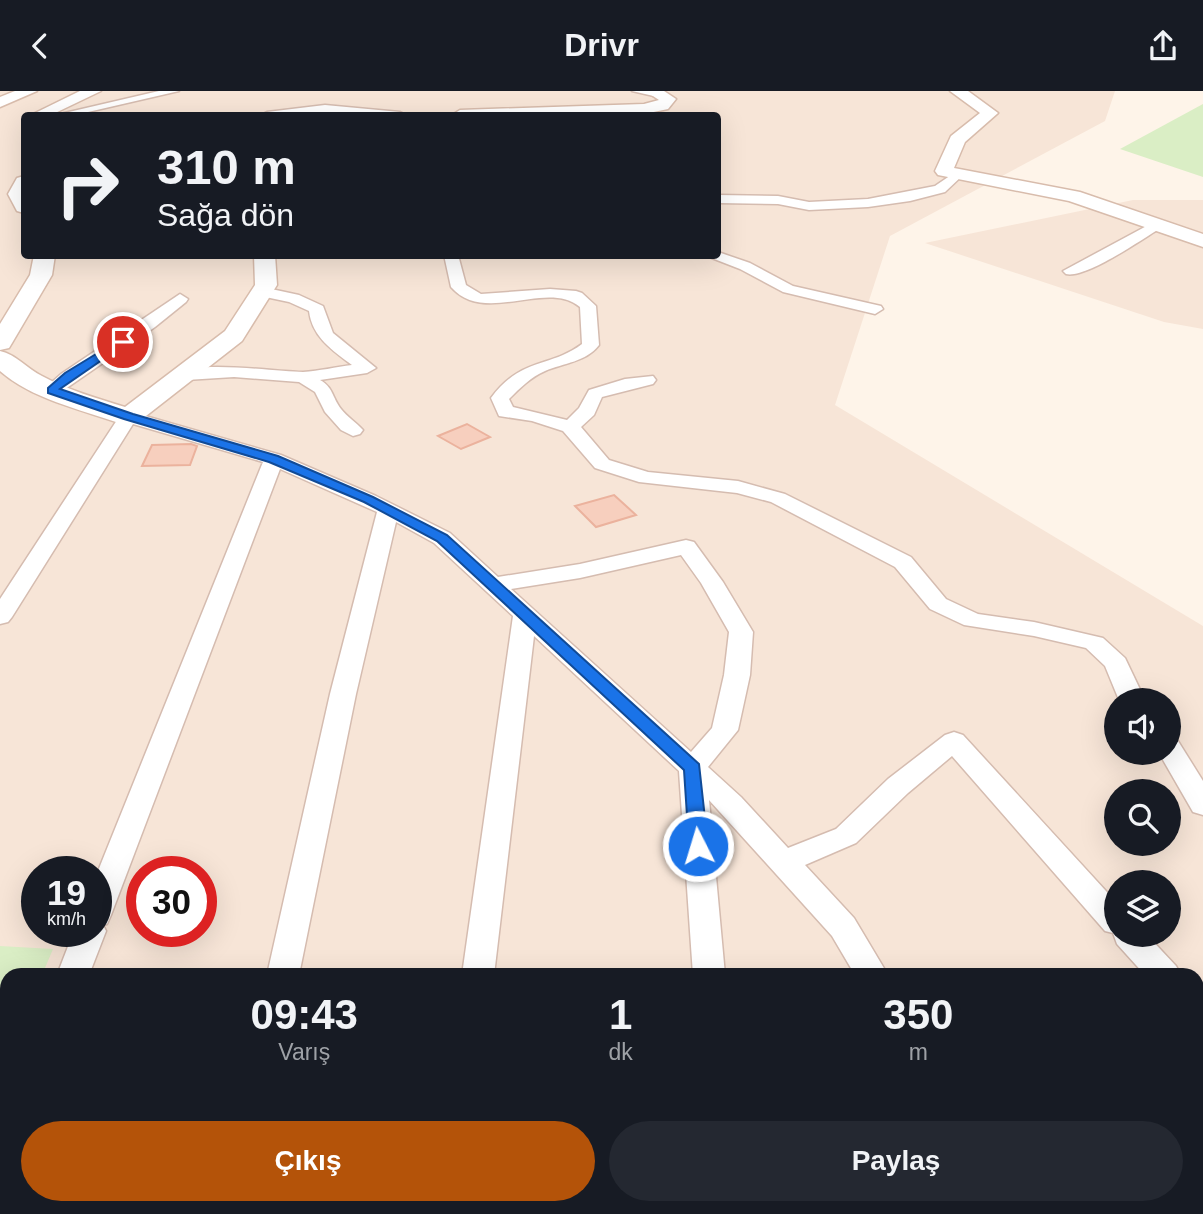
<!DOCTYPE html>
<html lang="tr">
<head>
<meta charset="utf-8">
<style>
	:root { --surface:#171b24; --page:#242831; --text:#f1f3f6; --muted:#9ea1a6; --accent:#b45309 }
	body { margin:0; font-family:Helvetica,sans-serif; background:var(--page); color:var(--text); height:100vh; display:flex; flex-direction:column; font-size:26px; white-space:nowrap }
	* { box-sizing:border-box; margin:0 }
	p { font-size:23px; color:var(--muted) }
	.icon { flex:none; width:38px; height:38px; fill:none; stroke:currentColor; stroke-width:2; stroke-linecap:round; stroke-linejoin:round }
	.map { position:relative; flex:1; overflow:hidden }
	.details { position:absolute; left:0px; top:877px; width:1204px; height:247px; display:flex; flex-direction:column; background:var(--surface); border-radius:21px 21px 0 0; box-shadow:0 7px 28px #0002 }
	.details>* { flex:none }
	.hud { position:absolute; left:21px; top:21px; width:700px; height:147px; border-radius:7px; box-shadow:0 7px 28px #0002; background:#171b24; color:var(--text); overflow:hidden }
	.buttons { position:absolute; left:1104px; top:597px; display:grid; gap:14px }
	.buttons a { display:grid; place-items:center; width:77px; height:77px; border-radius:50%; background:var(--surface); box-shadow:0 7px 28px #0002; font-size:35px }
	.speed { position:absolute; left:21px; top:765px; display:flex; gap:14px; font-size:35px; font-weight:700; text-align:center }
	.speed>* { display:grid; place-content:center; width:91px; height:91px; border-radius:50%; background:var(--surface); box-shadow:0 7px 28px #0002; line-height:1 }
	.speed small { font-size:18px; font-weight:400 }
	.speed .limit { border:10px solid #d22; background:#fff; color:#111 }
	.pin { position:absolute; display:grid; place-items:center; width:60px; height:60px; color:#fff; margin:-30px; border:4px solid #fff; border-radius:50%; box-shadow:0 2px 7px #0007 }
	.me { position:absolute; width:77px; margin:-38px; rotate:355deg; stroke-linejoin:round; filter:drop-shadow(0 0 5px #0008) }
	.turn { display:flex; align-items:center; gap:24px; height:147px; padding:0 21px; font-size:32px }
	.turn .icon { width:91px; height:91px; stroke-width:2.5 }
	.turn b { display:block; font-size:49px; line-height:60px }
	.eta { display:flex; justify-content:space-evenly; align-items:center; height:119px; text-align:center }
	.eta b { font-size:42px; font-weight:700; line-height:49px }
	.action { display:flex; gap:14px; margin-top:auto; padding:14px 21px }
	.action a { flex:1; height:80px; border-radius:42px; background:var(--accent); color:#fff; font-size:28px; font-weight:700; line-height:80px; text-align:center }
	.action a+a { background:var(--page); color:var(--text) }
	header { display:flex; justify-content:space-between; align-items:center; height:91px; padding:0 21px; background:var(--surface); font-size:32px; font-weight:700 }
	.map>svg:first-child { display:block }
	.residential { fill:#f7e5d7; fill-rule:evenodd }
	.green { fill:#daeec5 }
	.building { fill:#f7cfbe; stroke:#ebb29d; stroke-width:2 }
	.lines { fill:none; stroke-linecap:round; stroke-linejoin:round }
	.street-casing { stroke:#d5bcb0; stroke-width:3 }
	.secondary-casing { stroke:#d8bcac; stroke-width:3 }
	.street { fill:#fff; fill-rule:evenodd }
	.secondary { fill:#fff; fill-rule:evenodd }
	.route { fill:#1a73e8; stroke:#114b97; stroke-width:2 }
</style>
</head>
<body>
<header><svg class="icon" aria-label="back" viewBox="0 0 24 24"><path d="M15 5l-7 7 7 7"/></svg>Drivr<svg class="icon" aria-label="share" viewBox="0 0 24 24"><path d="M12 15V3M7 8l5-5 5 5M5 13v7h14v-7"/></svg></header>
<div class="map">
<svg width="1203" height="1123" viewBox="0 0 1203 1123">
	<rect width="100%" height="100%" fill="#fef4e9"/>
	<g class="residential">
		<path d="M0,0H1115L1105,30L890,145L835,314L1203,535V1123H0ZM24,24H718V164H24ZM1116,609H1169V662H1116ZM1116,700H1169V752H1116ZM37,780H96V840H37ZM142,780H201V840H142ZM1116,791H1169V844H1116ZM7,884H1197V1116H7Z"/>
		<polygon points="1133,109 1203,109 1203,238 1164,231 925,152"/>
	</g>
	<g class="green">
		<polygon points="1203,13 1203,86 1120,58"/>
		<polygon points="0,855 53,858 42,884 7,884 7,970 0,987"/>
	</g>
	<g class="building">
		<polygon points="467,333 490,346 461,358 438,345"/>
		<polygon points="191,353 197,355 190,374 142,375 152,354"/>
		<polygon points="614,404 636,424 596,436 575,415"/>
	</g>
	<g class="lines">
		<g class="street-casing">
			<g id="street">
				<polygon points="159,0 179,0 75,24 56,24"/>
				<polygon points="632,0 659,0 663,3 658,6"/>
				<path d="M325,14L400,21L406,24C380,26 354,22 328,21C306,20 283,26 261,24L267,21Z"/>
				<polygon points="957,80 963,84 945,101 910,110 868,116 809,119 778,113 718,112 718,104 778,105 809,111 868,108 935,95"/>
				<path d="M1154,131L1159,132V138C1141,149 1085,188 1066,183L1063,180Z"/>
				<polygon points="718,161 750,172 793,195 881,215 883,218 875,223 783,201 740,178 704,164 718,164"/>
				<path d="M444,164H458L466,194L481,203L550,198L576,200L582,202L596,215L599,254C586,271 564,272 545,280C531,286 520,297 509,308L513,316L567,329L579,317L589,299L625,288L653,285L656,289L653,293L602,306L594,324L581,336L609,369L648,381L738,390L785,403L911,466L946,508L978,523L1034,531L1103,547L1125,567L1145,609H1119L1105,575L1086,557L1034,545L964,534L930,518L895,476L771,411L737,402L639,391L595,377L563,340L532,330L499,325L491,307C521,266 550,277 582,253L580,216C546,188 485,235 451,196Z"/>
				<path d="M262,196L299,204L323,215L333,242L376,277L367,282L320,289C333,296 332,306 341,318C347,326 356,331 363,339L360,343L353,345L341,339L325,321L315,301L299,291L234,286L186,289L177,284C192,268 279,281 303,281C319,280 336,276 352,274C333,260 312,246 309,220L289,211L256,204L254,201Z"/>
				<polygon points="180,203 188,208 186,211 155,236 58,303 46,303 43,299 61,283"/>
				<path d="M128,320L281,364L376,405L450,442L498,486L580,473L686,449L694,451L723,491L753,541L750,584L738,639L708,676L741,706L788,757L836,738L888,688L945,644L954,641L963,644L1116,811V844H1147L1176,875L1181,884H1145L1117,853L1113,842L1105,840L952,665L908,702L856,752L805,774L854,827L888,884H855L832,845L709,709L725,884H693L679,680L534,545L494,884H462L513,525L434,452L396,431L356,603L299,884H267L330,603L377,421L280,378L111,824L107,833L103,834L106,840L89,884H57L74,840H96V785L263,371L133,333L12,526L8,531L0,533V508L119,326ZM681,464L701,492L729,541L724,584L712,637L691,661L511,498L580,487Z"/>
				<polygon points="1169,647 1178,650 1203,690 1203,724 1193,721 1159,662 1169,662"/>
				<polygon points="1197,897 1203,899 1203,929 1197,927"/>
				<polygon points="7,1033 7,1080 0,1083 0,1036"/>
				<polygon points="205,1116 243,1116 241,1123 203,1123"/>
				<polygon points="431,1116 469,1116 468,1123 430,1123"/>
				<polygon points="697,1116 735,1116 736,1123 698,1123"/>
				<rect x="964" y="1116" width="38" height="7"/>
				<polygon points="1032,1116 1076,1116 1079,1123 1035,1123"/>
			</g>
		</g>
		<g class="secondary-casing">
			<g id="secondary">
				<polygon points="15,0 37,0 0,16 0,6"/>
				<polygon points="80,0 101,0 51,24 31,24"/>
				<polygon points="652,0 664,0 676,8 668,18 644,23 452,24 460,19 644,13 659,9 650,3"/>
				<polygon points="950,0 968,0 998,22 965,51 954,77 1080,101 1203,143 1203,156 1069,110 938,84 935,80 951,45 980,22"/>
				<polygon points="24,85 24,122 17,120 8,103 17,87"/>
				<polygon points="34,164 55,164 52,184 12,252 9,257 0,259 0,233 30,184"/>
				<path d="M254,164H275L277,194L242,250L137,332L128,334L119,332C79,318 32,308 0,280V260C16,263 27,278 42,285C68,299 96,307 125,316L225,240L255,194Z"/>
			</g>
		</g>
		<use href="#street" class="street"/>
		<use href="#secondary" class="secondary"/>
	</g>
	<polygon class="route" points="119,249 128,251 60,298 133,323 278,365 373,406 447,444 699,673 708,755 705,760 692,760 689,755 684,679 437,450 364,411 269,371 124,328 48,302 48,297 65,282"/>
</svg>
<div class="buttons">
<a><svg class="icon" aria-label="sound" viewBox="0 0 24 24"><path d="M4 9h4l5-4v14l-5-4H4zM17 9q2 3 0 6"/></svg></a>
<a><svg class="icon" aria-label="search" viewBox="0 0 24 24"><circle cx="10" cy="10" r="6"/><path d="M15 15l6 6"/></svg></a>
<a><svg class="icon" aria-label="layers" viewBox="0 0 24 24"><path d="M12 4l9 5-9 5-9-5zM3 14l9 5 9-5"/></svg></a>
</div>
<div class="speed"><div>19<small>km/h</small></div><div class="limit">30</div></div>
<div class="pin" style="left:123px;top:251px;background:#d93025"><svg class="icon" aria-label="arrive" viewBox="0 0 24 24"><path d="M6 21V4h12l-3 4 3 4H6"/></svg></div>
<svg class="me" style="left:698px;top:755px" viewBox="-20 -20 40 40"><circle r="17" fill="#1a73e8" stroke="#fff" stroke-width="3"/><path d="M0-11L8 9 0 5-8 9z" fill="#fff"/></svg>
<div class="hud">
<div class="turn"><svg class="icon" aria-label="right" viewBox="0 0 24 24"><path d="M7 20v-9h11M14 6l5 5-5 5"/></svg><div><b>310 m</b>Sağa dön</div></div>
</div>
<section class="details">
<div class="eta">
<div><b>09:43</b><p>Varış</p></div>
<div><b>1</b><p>dk</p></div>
<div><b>350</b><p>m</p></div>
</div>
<div class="action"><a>Çıkış</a><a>Paylaş</a></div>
</section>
</div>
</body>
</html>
